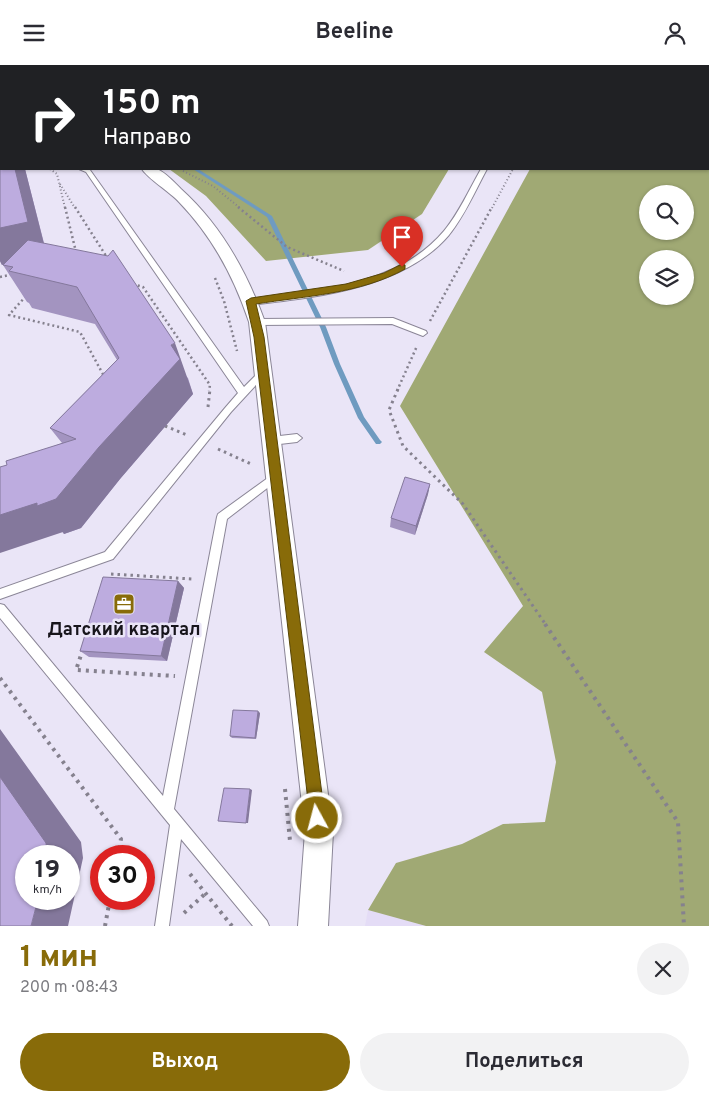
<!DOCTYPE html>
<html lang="ru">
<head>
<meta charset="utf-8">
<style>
	:root { --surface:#fff; --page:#f2f2f3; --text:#2b2b33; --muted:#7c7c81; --accent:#886b09 }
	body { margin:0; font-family:Overpass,sans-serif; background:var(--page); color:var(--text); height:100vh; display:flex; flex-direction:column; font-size:19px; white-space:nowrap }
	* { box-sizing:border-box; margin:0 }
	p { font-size:16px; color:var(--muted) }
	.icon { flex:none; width:28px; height:28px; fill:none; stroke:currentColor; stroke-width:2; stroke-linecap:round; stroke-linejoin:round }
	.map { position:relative; height:861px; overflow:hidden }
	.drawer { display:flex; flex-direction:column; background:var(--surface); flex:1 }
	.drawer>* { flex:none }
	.guide { position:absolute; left:0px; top:0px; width:710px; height:105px; box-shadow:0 1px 4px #0004; background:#202124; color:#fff; overflow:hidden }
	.buttons { position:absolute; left:639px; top:120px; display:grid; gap:10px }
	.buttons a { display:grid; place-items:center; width:55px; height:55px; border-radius:50%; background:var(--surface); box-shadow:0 1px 4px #0004; font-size:25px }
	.speed { position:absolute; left:15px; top:780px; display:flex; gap:10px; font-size:25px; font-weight:700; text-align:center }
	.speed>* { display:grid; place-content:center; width:65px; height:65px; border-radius:50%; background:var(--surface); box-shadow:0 1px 4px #0004; line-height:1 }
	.speed small { font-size:12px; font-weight:400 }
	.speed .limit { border:8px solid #d22; background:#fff; color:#111 }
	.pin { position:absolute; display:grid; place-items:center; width:42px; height:42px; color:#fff; margin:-51px -21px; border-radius:50% 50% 50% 0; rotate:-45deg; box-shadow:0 0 5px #0007 }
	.pin .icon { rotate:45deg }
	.me { position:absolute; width:55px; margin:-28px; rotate:353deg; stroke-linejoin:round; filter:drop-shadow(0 0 4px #0008) }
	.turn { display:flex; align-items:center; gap:18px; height:105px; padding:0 20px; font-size:22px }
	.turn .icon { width:65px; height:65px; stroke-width:2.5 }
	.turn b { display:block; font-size:35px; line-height:42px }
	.round { display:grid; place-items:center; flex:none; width:52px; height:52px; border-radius:26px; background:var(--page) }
	.head { display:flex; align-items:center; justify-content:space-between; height:85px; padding:0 20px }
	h1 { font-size:30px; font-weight:700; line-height:38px; color:var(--accent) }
	.action { display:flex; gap:10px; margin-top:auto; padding:10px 20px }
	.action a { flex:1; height:58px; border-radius:30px; background:var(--accent); color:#fff; font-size:20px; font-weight:700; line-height:58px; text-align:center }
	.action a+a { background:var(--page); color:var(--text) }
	header { display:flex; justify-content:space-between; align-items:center; height:65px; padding:0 20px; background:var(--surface); font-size:22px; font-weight:700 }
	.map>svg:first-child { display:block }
	.built { fill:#e4dcf6 }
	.forest { fill:#a0a974; fill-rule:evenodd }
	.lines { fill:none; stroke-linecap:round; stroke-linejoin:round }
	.stream { fill:#6f9bc0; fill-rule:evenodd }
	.lane-casing { stroke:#8b8697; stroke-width:2 }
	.street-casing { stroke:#8b8697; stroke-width:2 }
	.path-far3 { stroke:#85818e; stroke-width:2; stroke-dasharray:1 2.5; stroke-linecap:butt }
	.path-far2 { stroke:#85818e; stroke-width:2.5; stroke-dasharray:2 3; stroke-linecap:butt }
	.path-far1 { stroke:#85818e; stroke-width:3; stroke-dasharray:2.5 4; stroke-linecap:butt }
	.path { stroke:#85818e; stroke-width:4; stroke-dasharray:3 5; stroke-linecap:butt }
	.lane { fill:#fff; fill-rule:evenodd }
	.street { fill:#fff; fill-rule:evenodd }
	.wall { fill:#a394c0 }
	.shaded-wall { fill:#84789c }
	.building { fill:#bdacdf; stroke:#84789c }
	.route { fill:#886b09; stroke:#584606 }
	.labels { text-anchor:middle; stroke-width:5; stroke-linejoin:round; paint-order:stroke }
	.poi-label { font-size:18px; font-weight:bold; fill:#17151b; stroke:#eae5f7 }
</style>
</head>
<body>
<header><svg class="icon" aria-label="menu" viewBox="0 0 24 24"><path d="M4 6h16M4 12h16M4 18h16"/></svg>Beeline<svg class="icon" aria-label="person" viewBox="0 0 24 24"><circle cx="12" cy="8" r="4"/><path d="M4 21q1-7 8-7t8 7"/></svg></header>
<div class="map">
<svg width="709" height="861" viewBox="0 0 709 861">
	<rect width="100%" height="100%" fill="#eae5f7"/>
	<polygon class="built" points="368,845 426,861 365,861"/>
	<g class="forest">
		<polygon points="0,0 471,0 472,1 1,1 1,26"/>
		<path d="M587,0H709V861H426L368,845L396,798L462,779L503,759L545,757L556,697L542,627L484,587L523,541L400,341L530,104H709V1ZM648,129H685V166H648ZM648,194H685V231H648Z"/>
		<polygon points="169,104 449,104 422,149 368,185 266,196 206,131"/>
	</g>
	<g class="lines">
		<g class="stream">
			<polygon points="31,0 35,0 36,1 32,1"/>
			<polygon points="193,104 198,104 272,151 326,262 340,299 364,352 380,375 382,377 380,379 376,379 358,353 334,299 320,262 267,152"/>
		</g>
		<g class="lane-casing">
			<g id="lane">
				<polygon points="504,0 510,0 511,1 505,1"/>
				<polygon points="79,104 90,105 244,322 260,306 263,305 267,308 231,347 113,494 0,534 0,524 105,487 225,343 238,328 86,107"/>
				<path d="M481,104H487C475,126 465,150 449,170C403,224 316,232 251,240L247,237L251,234C316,226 398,221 444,166C459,148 469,125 481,104Z"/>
				<polygon points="393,253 426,266 427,268 423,271 392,259 257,260 253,257 257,254"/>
				<polygon points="297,369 302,373 297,377 271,380 266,376 271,372"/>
				<polygon points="276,407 279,408 281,411 279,414 227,454 174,744 267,856 269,861 253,861 181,774 169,861 155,861 170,760 0,553 0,539 4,540 163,731 217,452 218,449"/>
			</g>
		</g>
		<g class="street-casing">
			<g id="street">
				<rect x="0" y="35" width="1" height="6"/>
				<path d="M142,104C146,104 153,103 157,104C166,108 174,117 181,124C221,160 247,207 265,257L333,767L328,861H298L305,767L249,257C234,212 212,171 179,137C170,127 147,113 142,104Z"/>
			</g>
		</g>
		<g class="path-far3">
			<polyline points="58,0 60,1"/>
			<polyline points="645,0 648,1"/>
			<polyline points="233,1 241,0"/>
			<polyline points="50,104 57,109 65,143"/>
			<polyline points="183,106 213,121 240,143"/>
			<polyline points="60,119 75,143"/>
			<polyline points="492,143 513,104"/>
		</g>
		<g class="path-far2">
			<polyline points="65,142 76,187"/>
			<polyline points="75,142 108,194"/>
			<polyline points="238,142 287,182 344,206"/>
			<polyline points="0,212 14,209"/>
			<polyline points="215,213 224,236 237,286"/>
			<polyline points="133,219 143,222 210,320 209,326"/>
			<polyline points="26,231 9,250 80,267 105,313"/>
			<polyline points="430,256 492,142"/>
			<polyline points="397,326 417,281"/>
		</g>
		<g class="path-far1">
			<polyline points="398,324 389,345 403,381 463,439 546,560"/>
			<polyline points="208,342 210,324"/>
			<polyline points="165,361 187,370"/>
			<polyline points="218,384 251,399"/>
			<polyline points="111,509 192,514"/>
		</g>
		<g class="path">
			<polyline points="545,559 678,757 684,861"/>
			<polyline points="83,584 76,605 175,611"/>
			<polyline points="0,613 121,774 118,791"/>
			<polyline points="285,724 290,776"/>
			<polyline points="190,809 232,861"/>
			<polyline points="184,848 206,828"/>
			<polyline points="105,861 110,834"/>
		</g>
		<use href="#lane" class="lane"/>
		<use href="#street" class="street"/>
	</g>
	<g class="wall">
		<polygon points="0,64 1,104 25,104 44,178 188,313 193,329 120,414 81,463 64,469 7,400 62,378 50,363 117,295 95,259 32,243 29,238 27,237 3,200 4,199 2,200 0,196"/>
		<polygon points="430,419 428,429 415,470 390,462 391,453"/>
		<polygon points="178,516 184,523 167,596 89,592 80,586"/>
		<polygon points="260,648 256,674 232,673 230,671"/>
	</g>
	<g class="shaded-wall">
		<polygon points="15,104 25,104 48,195 13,202 5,199 2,200 0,196 0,163"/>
		<polygon points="175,278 193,329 120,414 81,463 64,469 63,467 0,488 0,450 171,280"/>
		<polygon points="430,419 428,429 415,470 416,461"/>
		<polygon points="178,516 184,523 167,596 161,591"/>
		<polygon points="258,646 260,648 256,674 255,673"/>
		<polygon points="0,664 81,777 83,793 68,861 31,861 38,834 69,834 69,791 47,791 0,712"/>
		<polygon points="250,724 252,725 248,758 246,758"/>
	</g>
	<g class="building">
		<polygon points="0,64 1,64 1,104 15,104 28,157 0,163"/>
		<polygon points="28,175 108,191 113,185 175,278 171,280 180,294 99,382 56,434 37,441 37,438 0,450 0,402 7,400 6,396 76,374 50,363 119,293 77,222 9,206 13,202 3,200"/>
		<polygon points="405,412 430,419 416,461 391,453"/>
		<polygon points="103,512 178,516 161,591 80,586"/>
		<polygon points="233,645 258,646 255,673 230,671"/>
		<polygon points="0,712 46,778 47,791 26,791 26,834 38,834 31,861 0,861"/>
		<polygon points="224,723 250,724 246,758 218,756"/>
	</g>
	<path class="route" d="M402,199L405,200V204C360,229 305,231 256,239L264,272L325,753L323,759L317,761L312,759L310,753L254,272L246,236L251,233L346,219L384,208Z"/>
	<defs>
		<g id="office-square" transform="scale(1.125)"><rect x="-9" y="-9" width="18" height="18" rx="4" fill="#886b09" stroke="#eae5f7"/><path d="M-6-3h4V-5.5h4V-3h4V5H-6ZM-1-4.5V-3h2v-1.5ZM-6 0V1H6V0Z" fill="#fff"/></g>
	</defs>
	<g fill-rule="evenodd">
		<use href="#office-square" x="124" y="539"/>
	</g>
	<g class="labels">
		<g class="poi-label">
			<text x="124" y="570">Датский квартал</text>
		</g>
	</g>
</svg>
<div class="buttons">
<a><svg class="icon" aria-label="search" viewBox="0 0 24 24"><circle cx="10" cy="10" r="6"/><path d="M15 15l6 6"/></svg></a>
<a><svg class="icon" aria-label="layers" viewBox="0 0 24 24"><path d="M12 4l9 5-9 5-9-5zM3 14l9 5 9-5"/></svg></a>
</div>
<div class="speed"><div>19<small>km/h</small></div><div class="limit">30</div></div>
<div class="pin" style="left:402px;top:202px;background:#d93025"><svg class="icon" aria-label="arrive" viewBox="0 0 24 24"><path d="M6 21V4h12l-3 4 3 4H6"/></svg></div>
<svg class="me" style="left:317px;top:753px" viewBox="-20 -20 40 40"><circle r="17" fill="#886b09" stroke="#fff" stroke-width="3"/><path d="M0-11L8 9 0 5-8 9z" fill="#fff"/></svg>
<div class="guide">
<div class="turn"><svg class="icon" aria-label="right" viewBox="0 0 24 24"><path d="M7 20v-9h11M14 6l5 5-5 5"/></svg><div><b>150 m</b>Направо</div></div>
</div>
</div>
<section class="drawer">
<div class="head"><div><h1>1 мин</h1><p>200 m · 08:43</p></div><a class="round"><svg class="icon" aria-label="close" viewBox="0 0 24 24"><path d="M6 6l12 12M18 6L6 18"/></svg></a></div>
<div class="action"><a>Выход</a><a>Поделиться</a></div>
</section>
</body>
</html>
